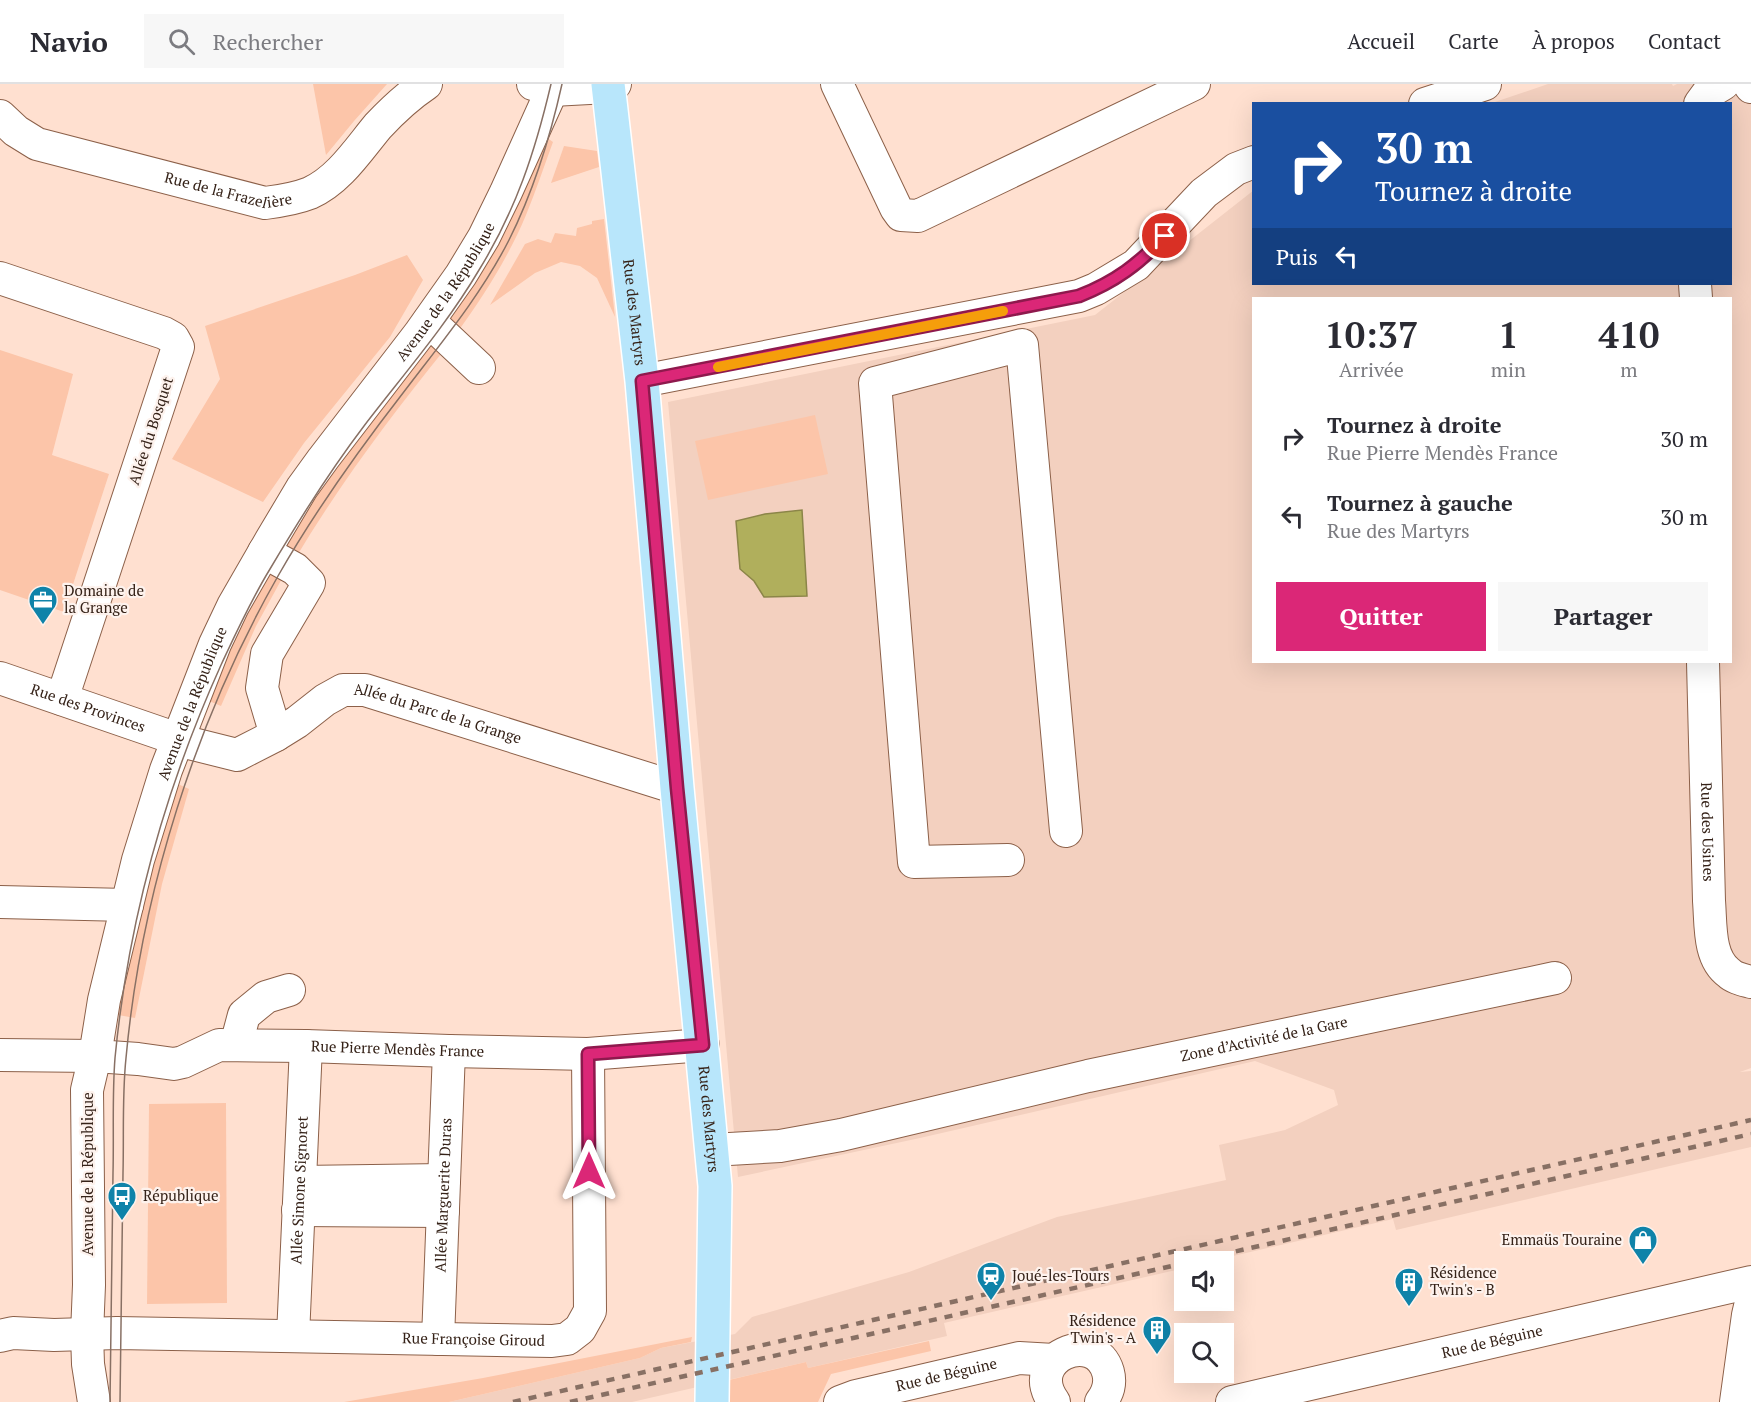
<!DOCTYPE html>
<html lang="fr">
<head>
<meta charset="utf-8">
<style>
	:root { --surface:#fff; --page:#f7f7f7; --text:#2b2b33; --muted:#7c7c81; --line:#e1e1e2; --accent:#db2777 }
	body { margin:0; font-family:"PT Serif",serif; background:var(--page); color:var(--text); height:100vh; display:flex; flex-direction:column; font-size:22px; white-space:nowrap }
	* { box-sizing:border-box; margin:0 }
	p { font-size:20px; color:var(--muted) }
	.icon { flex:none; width:33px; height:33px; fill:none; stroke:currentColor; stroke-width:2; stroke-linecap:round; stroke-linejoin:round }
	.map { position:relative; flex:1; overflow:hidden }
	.details { position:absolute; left:1252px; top:213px; width:480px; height:366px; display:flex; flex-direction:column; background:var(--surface); border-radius:0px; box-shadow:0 6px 24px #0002 }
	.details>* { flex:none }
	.guide { position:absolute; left:1252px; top:18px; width:480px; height:183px; border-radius:0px; box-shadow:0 6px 24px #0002; background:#1a4fa0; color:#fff; overflow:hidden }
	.buttons { position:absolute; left:1174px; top:1167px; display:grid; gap:12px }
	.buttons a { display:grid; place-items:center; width:60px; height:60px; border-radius:0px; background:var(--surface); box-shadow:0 6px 24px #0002; font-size:30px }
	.pin { position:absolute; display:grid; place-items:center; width:51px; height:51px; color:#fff; margin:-26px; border:3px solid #fff; border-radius:50%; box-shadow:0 2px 6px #0007 }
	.me { position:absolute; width:66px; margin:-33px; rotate:0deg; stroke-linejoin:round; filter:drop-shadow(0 0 4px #0008) }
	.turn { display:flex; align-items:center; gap:21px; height:126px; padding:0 24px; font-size:27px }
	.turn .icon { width:78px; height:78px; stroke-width:2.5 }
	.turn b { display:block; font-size:42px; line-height:51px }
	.then { display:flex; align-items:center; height:57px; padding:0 24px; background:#0003; gap:12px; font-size:22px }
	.eta { display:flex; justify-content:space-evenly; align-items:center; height:102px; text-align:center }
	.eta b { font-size:36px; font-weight:700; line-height:42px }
	.button { display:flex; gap:12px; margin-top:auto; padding:12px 24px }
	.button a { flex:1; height:69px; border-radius:0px; background:var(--accent); color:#fff; font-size:24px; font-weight:700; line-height:69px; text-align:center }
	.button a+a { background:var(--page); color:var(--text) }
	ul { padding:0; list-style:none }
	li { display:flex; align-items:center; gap:18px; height:78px; padding:0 24px }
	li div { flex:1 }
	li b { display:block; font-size:22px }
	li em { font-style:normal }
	header { display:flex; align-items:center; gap:36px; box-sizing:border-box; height:84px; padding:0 30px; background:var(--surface); border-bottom:2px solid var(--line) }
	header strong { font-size:28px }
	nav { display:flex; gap:33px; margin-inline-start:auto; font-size:21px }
	.search { width:420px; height:54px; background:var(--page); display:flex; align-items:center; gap:15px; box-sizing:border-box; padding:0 21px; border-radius:0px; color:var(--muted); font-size:22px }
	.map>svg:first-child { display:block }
	.built { fill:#f3d0bf; fill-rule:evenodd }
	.green { fill:#fcc5a9 }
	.water { fill:#b0af5c; stroke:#8b8548; stroke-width:1.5 }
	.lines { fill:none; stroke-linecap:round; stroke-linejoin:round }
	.minor-casing { stroke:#8c6049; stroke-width:34 }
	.major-casing { stroke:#fff; stroke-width:36 }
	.minor { stroke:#fff; stroke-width:32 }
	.major { stroke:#b8e6fb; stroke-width:33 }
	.tram { stroke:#887064; stroke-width:1.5 }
	.rail { stroke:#887064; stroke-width:4.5; stroke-dasharray:8 8; stroke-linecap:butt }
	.route-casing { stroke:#8e194d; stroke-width:15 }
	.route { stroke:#db2777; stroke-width:10 }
	.slow { stroke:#f59e0b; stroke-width:10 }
	.labels { text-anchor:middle; stroke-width:4.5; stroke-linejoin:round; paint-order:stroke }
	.street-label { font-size:15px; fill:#352218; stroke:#fdf2ed }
	.poi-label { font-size:15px; fill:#352218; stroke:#fdf2ed; text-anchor:start }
</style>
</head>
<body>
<header>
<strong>Navio</strong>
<div class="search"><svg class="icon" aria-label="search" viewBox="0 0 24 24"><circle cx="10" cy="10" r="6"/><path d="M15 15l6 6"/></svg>Rechercher</div>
<nav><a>Accueil</a><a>Carte</a><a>À propos</a><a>Contact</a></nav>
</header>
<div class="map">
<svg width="1751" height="1318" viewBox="0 0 1751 1318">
	<rect width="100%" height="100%" fill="#ffe0d0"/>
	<path class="built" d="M1548,0H1672L1673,2L1677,0H1751V984L1740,988L1751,987V1063L1396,1146L1393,1135L1211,1177L1185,1178V1184L944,1239L947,1252L808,1284L806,1278L632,1318H449L640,1274L661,1264L735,1250L752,1233L909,1188L1057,1133L1226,1096L1219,1061L1285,1046L1338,1021L1334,1006L1255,977L920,1054L738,1093L668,318L1095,231L1254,106V200H1731V20L1492,19ZM1254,214H1731V578H1254Z"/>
	<g class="green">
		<polygon points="313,0 387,0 354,37 326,71"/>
		<path d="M543,51L553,58C544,82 536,107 526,131C508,174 483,213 456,250L439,237Z"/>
		<polygon points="564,62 597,67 599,83 551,99"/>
		<polygon points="604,135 615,233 597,194 580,182 561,178 535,189 490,221 525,160 538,155 551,159 555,149 576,152 577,144 592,140 592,137"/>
		<polygon points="407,171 423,196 390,253 304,359 263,418 172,375 220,295 205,242 355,191"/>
		<path d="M428,250L445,265C391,332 339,401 295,475L275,463Z"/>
		<polygon points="0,266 73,290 52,371 109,390 64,528 0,506"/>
		<polygon points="815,331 828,390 708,416 695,357"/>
		<polygon points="265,480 285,489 256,542 221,622 202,614"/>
		<polygon points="169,696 189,705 162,800 135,934 107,929"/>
		<polygon points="226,1019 227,1219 147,1220 149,1020"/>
		<polygon points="692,1253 691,1258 661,1264 640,1274 449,1318 344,1318 483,1294"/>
		<polygon points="929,1257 931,1267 831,1290 818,1318 725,1318 728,1312 729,1296 806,1278 808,1284"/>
	</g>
	<polygon class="water" points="802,426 807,512 764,513 754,497 740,485 736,437 765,430"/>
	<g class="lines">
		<g class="minor-casing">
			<g id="minor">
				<polyline points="533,0 552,6 608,3 615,0"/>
				<polyline points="837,0 896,124 901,131 918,132 1194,0"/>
				<polyline points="1749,0 1751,3"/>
				<polyline points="1425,20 1485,0"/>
				<polyline points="1700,20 1708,9 1723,0"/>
				<path id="s1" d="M0,32L16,47L37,60L265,119C281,117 295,115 310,109C339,96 358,66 378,42C393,26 408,12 426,0"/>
				<polyline points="0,194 164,249 173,254 178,263 62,615"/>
				<polyline points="1695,200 1696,214"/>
				<polyline points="429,237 479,284"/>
				<polyline points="642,297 1079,212 1096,205 1136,181 1204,109 1236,85 1254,78"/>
				<polyline points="264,468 295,485 309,499 267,570 262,604 276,651"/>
				<path id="s2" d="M1703,578L1709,817C1711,840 1708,874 1729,889C1734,894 1744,896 1751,898"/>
				<path id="s3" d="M0,594L189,659L237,671L276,651L297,638L325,616L343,606H365L677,704"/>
				<polyline points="1008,776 914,778 875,299 1022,261 1066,747"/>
				<polyline points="0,818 127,821"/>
				<polyline points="236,961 244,931 266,913 289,906"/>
				<path id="s4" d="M0,971L95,972L138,975L174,980L183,978L219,961L306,962L449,967L588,970L703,961"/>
				<path id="s5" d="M712,1066L780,1062L841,1051L1088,992L1555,894"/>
				<polyline points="300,1098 444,1096"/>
				<polyline points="298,1126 443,1127"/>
				<path id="s6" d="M0,1252L13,1249L54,1251L117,1249L552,1257L567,1255L580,1245L590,1227L588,970"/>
				<path id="s7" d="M293,1252L306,962"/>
				<path id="s8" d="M438,1255L449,967"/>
				<path id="s9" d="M94,1318L88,1280L87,1250L89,1201L87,1006L95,972L104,916L138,776L166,686L215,560L233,522L271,456L302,404L323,375L420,249L461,191L484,153L506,108L552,6"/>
				<path id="s10" d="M840,1318L856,1312L1019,1274L1054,1276"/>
				<path d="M1054,1318C1022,1274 1095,1243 1108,1288C1111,1299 1108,1309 1101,1318"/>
				<path id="s11" d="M1232,1318L1751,1198"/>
				<polyline points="1736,1318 1748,1231 1751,1218"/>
			</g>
		</g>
		<g class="major-casing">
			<g id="major">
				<path id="s12" d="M608,0L642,297L677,704L715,1102L712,1318"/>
			</g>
		</g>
		<use href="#minor" class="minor"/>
		<use href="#major" class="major"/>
		<g class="tram">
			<path d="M110,1318C111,1242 112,1165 113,1089C114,1051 112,1012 115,974C128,839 165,705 221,581C236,549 251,516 270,485C299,436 329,388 364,342C403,291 446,242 479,186C516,126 535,68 551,0"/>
			<path d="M120,1318C121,1242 122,1165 123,1089C124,1051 122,1012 126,974C141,809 196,636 278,492C315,427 358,367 403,309C441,259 481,211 509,156C534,106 550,54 562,0"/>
		</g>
		<g class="rail">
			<polyline points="1189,1178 1751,1050"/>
			<polyline points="513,1318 1751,1036"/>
			<polyline points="570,1318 1185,1179"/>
		</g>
	</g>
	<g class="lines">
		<g class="route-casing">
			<path id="route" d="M589,1087L588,970L703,961L677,704L642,297L1079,212C1115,198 1139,180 1165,152"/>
		</g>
		<use href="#route" class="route"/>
		<polyline class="slow" points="718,283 1003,227"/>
	</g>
	<defs>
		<g id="office-pin" transform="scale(1.5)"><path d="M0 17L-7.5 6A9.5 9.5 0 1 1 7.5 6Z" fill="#0f83a9" stroke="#fdf2ed"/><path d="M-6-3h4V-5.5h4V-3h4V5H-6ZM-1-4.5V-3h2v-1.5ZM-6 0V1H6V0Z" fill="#fff"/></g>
		<g id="bus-pin" transform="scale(1.5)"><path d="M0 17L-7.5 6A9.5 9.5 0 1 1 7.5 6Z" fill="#0f83a9" stroke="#fdf2ed"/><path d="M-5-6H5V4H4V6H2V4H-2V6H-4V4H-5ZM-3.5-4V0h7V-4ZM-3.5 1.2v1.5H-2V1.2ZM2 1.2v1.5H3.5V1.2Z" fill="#fff"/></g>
		<g id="shop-pin" transform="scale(1.5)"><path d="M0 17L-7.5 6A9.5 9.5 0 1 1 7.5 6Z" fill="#0f83a9" stroke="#fdf2ed"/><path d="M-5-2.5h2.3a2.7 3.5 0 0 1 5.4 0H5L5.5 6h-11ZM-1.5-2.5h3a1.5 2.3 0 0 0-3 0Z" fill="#fff"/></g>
		<g id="station-pin" transform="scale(1.5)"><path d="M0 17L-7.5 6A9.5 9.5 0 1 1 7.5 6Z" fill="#0f83a9" stroke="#fdf2ed"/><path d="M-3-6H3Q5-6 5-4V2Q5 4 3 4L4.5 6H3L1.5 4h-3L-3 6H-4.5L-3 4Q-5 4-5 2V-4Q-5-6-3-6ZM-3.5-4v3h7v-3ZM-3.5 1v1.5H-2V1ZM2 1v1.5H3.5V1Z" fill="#fff"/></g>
		<g id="building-pin" transform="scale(1.5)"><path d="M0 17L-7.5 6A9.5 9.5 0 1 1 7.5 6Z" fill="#0f83a9" stroke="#fdf2ed"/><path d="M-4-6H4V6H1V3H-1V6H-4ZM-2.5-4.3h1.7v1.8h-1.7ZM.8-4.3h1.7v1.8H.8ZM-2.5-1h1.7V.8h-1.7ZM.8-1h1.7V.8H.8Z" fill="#fff"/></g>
	</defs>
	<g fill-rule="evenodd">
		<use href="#office-pin" x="43" y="516"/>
		<use href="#bus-pin" x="122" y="1112"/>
		<use href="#shop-pin" x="1643" y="1156"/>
		<use href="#station-pin" x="991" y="1192"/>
		<use href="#building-pin" x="1409" y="1198"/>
		<use href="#building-pin" x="1157" y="1246"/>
	</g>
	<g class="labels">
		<g class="street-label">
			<text dy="5" stroke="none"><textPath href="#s1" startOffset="244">Rue de la Frazelière</textPath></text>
			<text dy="5" stroke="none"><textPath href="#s9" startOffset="1200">Avenue de la République</textPath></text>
			<text dy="5" stroke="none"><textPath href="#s12" startOffset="230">Rue des Martyrs</textPath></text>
			<text transform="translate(151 347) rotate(-72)" y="5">Allée du Bosquet</text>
			<text dy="5" stroke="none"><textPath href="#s9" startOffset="714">Avenue de la République</textPath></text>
			<text dy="5" stroke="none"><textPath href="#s3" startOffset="93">Rue des Provinces</textPath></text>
			<text dy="5" stroke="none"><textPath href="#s3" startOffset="472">Allée du Parc de la Grange</textPath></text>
			<text dy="5" stroke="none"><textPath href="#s2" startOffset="170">Rue des Usines</textPath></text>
			<text dy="5" stroke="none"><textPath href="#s5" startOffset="564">Zone d’Activité de la Gare</textPath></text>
			<text dy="5" stroke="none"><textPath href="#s4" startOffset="402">Rue Pierre Mendès France</textPath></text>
			<text dy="5" stroke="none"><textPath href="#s12" startOffset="1040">Rue des Martyrs</textPath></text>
			<text transform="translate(88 1090) rotate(-90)" y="5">Avenue de la République</text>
			<text dy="5" stroke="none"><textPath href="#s7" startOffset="146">Allée Simone Signoret</textPath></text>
			<text dy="5" stroke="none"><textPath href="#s8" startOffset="144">Allée Marguerite Duras</textPath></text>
			<text dy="5" stroke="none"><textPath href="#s6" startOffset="474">Rue Françoise Giroud</textPath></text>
			<text dy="5" stroke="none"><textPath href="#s11" startOffset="267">Rue de Béguine</textPath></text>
			<text dy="5" stroke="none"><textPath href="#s10" startOffset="110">Rue de Béguine</textPath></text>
		</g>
		<g class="poi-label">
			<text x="64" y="512">Domaine de<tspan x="64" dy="17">la Grange</tspan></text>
			<text x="143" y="1117">République</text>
			<text x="1622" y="1161" text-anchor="end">Emmaüs Touraine</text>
			<text x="1430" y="1194">Résidence<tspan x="1430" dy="17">Twin's - B</tspan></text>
			<text x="1012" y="1197">Joué-les-Tours</text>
			<text x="1136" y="1242" text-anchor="end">Résidence<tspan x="1136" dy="17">Twin's - A</tspan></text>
		</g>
	</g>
</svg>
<div class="buttons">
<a><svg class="icon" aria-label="sound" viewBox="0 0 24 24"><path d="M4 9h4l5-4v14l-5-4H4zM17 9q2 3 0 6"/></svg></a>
<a><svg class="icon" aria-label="search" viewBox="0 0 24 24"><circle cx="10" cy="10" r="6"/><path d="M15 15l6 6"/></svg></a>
</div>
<div class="pin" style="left:1165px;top:152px;background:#d93025"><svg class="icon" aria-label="arrive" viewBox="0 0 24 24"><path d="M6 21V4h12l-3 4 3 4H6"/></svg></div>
<svg class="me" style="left:589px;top:1087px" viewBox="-20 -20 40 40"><path d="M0-17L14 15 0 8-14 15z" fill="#db2777" stroke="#fff" stroke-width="4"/></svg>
<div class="guide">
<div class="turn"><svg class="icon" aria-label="right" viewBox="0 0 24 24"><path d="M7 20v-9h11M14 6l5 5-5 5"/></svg><div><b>30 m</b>Tournez à droite</div></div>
<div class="then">Puis<svg class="icon" aria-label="left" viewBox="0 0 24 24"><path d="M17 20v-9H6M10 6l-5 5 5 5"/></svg></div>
</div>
<section class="details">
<div class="eta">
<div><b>10:37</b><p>Arrivée</p></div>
<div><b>1</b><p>min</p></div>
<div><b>410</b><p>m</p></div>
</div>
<ul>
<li><svg class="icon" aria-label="right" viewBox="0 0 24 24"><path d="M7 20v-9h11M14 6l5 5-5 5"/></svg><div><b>Tournez à droite</b><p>Rue Pierre Mendès France</p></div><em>30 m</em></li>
<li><svg class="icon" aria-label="left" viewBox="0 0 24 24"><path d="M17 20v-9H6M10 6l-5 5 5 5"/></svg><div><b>Tournez à gauche</b><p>Rue des Martyrs</p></div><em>30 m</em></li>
</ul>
<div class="button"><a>Quitter</a><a>Partager</a></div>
</section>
</div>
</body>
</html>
